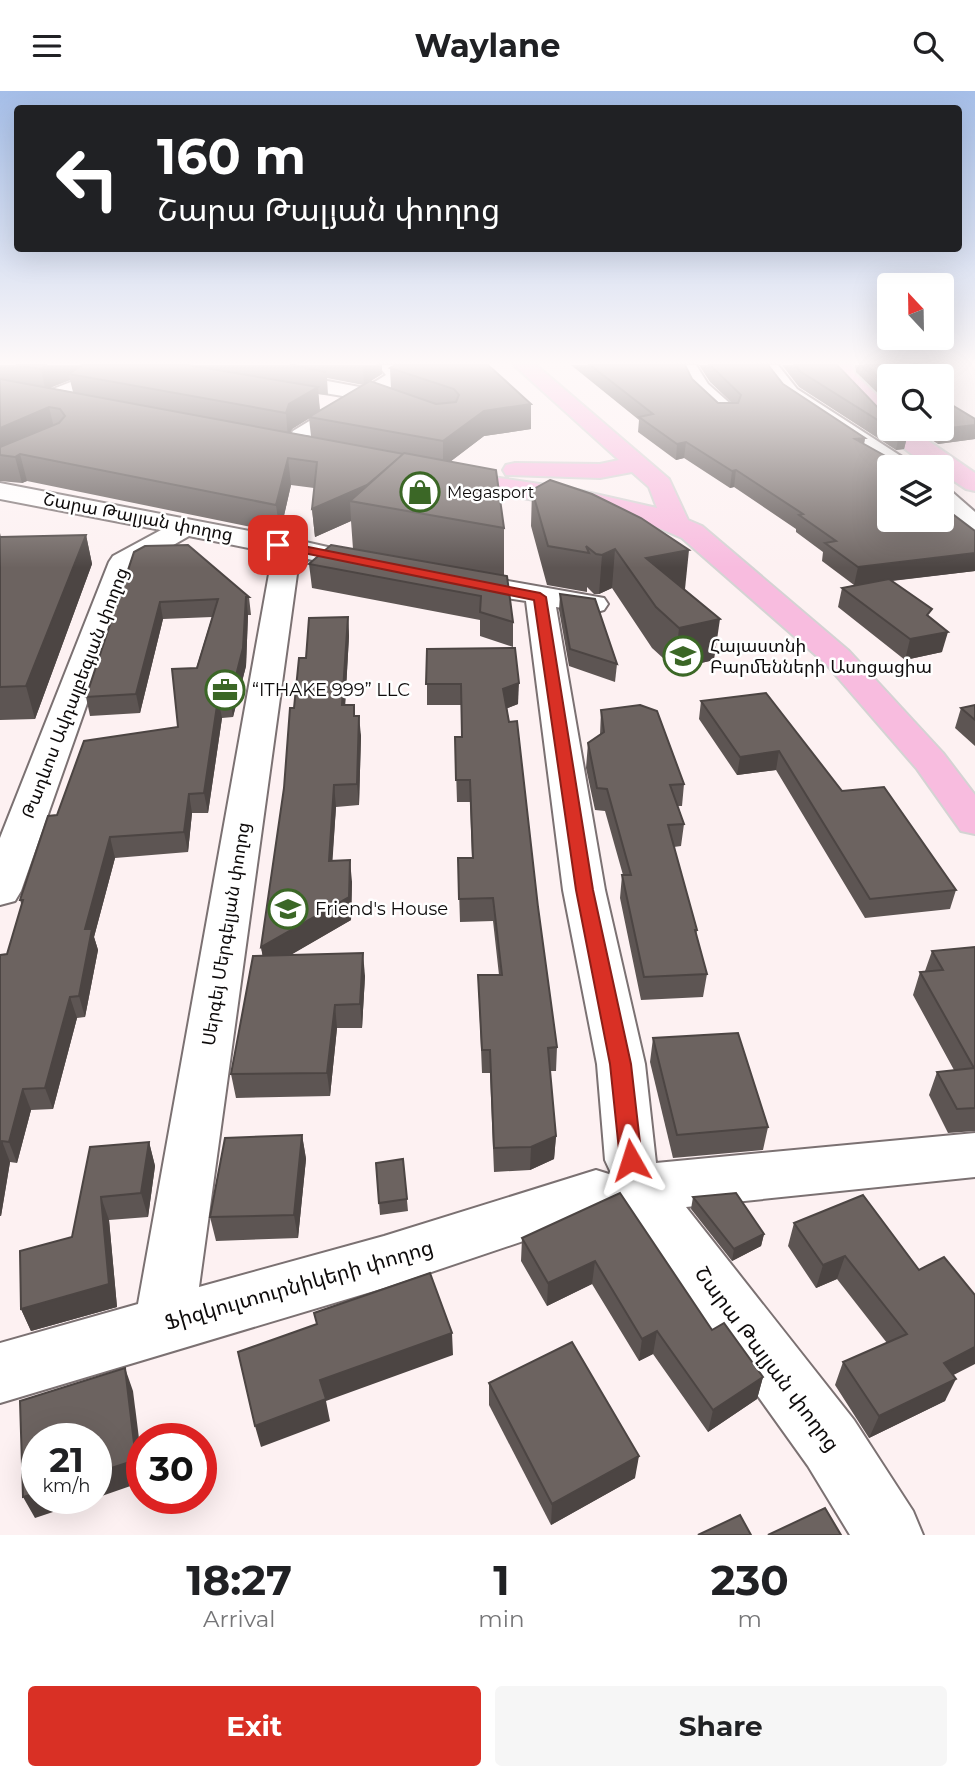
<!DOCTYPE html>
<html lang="en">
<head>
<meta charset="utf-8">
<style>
	:root { --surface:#fff; --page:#f6f6f6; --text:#202124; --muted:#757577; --accent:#d93025 }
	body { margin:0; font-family:Montserrat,"Noto Sans Armenian",sans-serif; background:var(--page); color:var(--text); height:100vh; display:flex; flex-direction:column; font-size:26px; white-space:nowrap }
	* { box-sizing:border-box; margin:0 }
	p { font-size:23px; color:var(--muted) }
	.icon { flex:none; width:38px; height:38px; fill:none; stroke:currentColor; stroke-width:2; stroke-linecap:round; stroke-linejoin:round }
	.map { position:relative; height:1444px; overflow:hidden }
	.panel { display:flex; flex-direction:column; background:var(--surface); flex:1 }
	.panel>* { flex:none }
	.hud { position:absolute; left:14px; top:14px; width:948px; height:147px; border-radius:7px; box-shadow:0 7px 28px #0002; background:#202124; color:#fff; overflow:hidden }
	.needle { width:46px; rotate:338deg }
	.controls { position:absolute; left:877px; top:182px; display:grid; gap:14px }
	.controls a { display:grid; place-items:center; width:77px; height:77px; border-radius:7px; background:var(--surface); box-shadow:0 7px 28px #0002; font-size:35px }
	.speed { position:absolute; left:21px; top:1332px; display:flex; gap:14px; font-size:35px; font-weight:700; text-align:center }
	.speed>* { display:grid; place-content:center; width:91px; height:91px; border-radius:50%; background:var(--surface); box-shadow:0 7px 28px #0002; line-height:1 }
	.speed small { font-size:18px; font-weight:400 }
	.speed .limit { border:10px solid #d22; background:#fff; color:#111 }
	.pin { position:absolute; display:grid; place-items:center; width:60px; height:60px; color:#fff; margin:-30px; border-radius:14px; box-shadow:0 4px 10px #0006 }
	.me { position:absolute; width:77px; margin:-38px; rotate:354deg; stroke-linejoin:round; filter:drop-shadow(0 0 5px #0008) }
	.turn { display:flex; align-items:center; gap:24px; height:147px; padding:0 28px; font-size:32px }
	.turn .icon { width:91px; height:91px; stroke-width:2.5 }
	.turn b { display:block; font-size:49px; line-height:60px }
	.eta { display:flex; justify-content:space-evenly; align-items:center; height:119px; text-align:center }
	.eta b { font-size:42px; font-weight:700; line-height:49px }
	.action { display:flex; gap:14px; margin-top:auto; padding:14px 28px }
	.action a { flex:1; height:80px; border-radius:7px; background:var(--accent); color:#fff; font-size:28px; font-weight:700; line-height:80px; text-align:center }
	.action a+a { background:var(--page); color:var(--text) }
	header { display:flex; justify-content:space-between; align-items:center; height:91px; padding:0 28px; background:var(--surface); font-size:32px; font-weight:700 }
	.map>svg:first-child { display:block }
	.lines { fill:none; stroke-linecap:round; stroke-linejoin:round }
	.minor-casing { stroke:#7b7172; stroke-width:4 }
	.major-casing { stroke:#d4d3d3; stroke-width:4 }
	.minor { fill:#fff; fill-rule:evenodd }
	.major { fill:#f8bcdf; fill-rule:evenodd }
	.wall { fill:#5d5553; fill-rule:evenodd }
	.shaded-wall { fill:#4c4543 }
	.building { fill:#6c6360; stroke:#4c4543; stroke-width:2 }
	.route { fill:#d93025; stroke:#8d1f18; stroke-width:2 }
	.labels { text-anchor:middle; stroke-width:5; stroke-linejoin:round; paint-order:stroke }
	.far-poi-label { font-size:16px; fill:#0e0b0b; stroke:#fff; text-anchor:start }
	.street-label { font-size:18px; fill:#0e0b0b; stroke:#fff }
	.poi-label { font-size:18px; fill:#0e0b0b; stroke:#fff; text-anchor:start }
	.near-street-label { font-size:21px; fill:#0e0b0b; stroke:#fff }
</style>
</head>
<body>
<header><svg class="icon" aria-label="menu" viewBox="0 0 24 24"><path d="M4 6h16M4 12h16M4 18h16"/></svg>Waylane<svg class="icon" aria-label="search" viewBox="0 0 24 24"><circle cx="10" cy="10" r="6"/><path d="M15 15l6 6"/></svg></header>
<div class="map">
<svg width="975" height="1444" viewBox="0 0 975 1444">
	<rect width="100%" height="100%" fill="#fdf1f2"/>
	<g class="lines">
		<g class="minor-casing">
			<g id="minor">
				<polygon points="378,274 400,274 409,285 386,302 409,309 412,314 409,319 401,321 371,311 309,350 293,350 290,345 293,340 349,306 269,293 266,289 272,283 279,281 365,297 386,284"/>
				<polygon points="676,274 696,274 708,293 734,316 737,321 734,326 718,326 693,301"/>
				<polygon points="757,274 778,274 797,298 910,371 913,376 889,376 889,379 783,306"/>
				<path d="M81,287L88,289L91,293C83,303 65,310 53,306L49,302L53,298Z"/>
				<polygon points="0,392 301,450 332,457 336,463 332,469 322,471 308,468 297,483 199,1196 384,1145 596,1079 612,1084 605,1069 597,973 563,799 526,510 457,499 447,496 443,490 447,484 457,481 604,507 608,513 604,519 593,522 556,516 605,799 645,973 656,1072 975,1042 975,1086 686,1116 854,1329 913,1420 923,1444 850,1444 808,1375 619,1111 615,1119 384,1197 0,1312 0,1252 138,1213 269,483 283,464 189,445 135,476 21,800 15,810 0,814 0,747 109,471 113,465 161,439 0,408"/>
				<polygon points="942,397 951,400 975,421 975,443 966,441 942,418"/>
			</g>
		</g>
		<g class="major-casing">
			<g id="major">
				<path d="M514,274H536L669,388L688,429L702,435L849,560L943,662L975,704V743L961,740L917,678L827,574L682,447C604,410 520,412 437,391L434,386L437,381L446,379L573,398L657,417L649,396L632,381L600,387L506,384L503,379L506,374L515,372L600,373L619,369Z"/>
				<polygon points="832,274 852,274 854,282 886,313 889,318 886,323 870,323 837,288"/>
				<path d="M889,333V338H911L975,382V400L966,398L942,382V376C924,376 895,352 886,338Z"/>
			</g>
		</g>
		<use href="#minor" class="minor"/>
		<use href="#major" class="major"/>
	</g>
	<g class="wall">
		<path d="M0,274H382V283L371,290L391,297L390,277L531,313V338L484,345L450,371L504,437V485L513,531V556L480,545V529L312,497L309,473L353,458L351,430L315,446L312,418L314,397L291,394L280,442L27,390L22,392L0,390ZM327,287L363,294L320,320L318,303L328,304ZM70,289L73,301L51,297L52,296ZM309,327L311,345L290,342L292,338Z"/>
		<polygon points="571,274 685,274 692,288 718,312 732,312 710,291 699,274 768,274 783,293 865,347 864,353 889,376 975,440 975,480 892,490 930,526 942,561 905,569 838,516 842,497 854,494 822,470 823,461 796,441 796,438 734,396 730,397 684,367 676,369 638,341 639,329"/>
		<polygon points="782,274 837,274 882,321 889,325 889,338 903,338 908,342 904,358 896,359 799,296"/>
		<polygon points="855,274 895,274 889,285 889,313 856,281"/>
		<polygon points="975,328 975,348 938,353 915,338 942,338"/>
		<polygon points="532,399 685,498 684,498 714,569 675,578 652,557 612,497 599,503 594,503 587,496 587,501 547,494 531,435"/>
		<polygon points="0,442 1,446 86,444 92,473 35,628 0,629"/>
		<polygon points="134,461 249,506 251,524 248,524 246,575 233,626 222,627 208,722 192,722 188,761 115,767 94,846 98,859 85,926 77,927 53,1018 31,1019 17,1072 10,1071 1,1125 0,1125 0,864 7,863 22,815 20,809 57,724 178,636 212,526 163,528 140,622 90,625 86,606"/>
		<polygon points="560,503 617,573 615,591 569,575 559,519"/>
		<polygon points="348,526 349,545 345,614 355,625 361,645 359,714 336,716 332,770 352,791 351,829 290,864 365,885 362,937 337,937 330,1005 236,1007 231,983 263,865 261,856 284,697 306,567"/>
		<polygon points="427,558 518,613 507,617 538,816 557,956 556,980 550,980 556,1045 554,1068 530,1079 494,1081 490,982 482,982 478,884 499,884 493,830 460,831 458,767 472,767 470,711 457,711 455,646 462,646 461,614 427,614"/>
		<polygon points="701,610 842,700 956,799 950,818 865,827 776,679 737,684 699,628"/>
		<polygon points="975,614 975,655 955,637 961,617"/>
		<polygon points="601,619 684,693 682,715 678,715 684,733 681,755 674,756 697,839 696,844 707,883 703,906 641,909 620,807 622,784 623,784 605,720 595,719 586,677 588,652 600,644"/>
		<polygon points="975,856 975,1040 948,1042 929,1004 937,981 954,979 913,904 920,881 925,880 932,860"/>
		<polygon points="653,947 768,1036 763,1059 673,1067 650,971"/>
		<polygon points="302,1044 306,1068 298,1147 216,1150 210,1126"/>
		<polygon points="149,1051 155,1075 148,1126 109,1129 117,1216 31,1240 21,1218 72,1146 90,1056"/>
		<polygon points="403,1068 408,1120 380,1124 376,1072"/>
		<polygon points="620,1102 712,1239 763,1286 757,1308 708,1341 653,1263 639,1270 592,1193 547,1215 521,1170 522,1147"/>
		<polygon points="863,1104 953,1284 945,1310 869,1347 835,1294 843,1271 887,1252 837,1188 816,1197 788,1155 794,1132"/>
		<polygon points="693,1106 764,1143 761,1155 732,1170 691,1118"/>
		<polygon points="489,1292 635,1387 551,1434 489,1314"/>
	</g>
	<g class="shaded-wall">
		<polygon points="45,274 80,274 82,284 69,283 70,289 52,296 46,302 41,278"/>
		<polygon points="363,274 382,274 382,283 364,294"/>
		<polygon points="318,296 320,321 292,338 288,347 286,322 289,313"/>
		<polygon points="531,313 531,338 484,345 443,376 443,350 484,320"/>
		<polygon points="49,316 55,341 0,364 0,337"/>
		<polygon points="975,334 975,348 938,353 941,338"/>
		<polygon points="908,342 904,358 896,359 899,343"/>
		<polygon points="865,347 862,363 855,348"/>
		<polygon points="686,351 684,367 676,369 677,353"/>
		<polygon points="20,363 27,390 22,392 15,366"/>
		<polygon points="288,367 291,394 280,442 276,414"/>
		<polygon points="404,379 350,410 351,430 315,446 312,418"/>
		<polygon points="736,379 734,396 730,397 732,380"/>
		<polygon points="86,444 92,473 35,628 26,595"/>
		<polygon points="615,458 612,497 599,503 602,464"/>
		<polygon points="689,459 685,498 648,505 646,467"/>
		<polygon points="975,462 975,480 854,494 858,476"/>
		<polygon points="246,506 248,524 246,575 233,626 230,608"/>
		<polygon points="160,511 163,528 140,622 136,603"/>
		<polygon points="348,526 349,545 344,635 342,614"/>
		<polygon points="720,528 714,569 675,578 679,537"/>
		<polygon points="948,541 942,561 905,569 910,548"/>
		<polygon points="519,592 518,613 503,619 503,598"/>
		<polygon points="218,608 222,627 208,722 204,702"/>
		<polygon points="359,625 361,645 359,714 357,693"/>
		<polygon points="779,660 776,679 737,684 740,666"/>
		<polygon points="334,694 336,716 331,792 329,770"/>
		<polygon points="189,703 192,722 188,761 184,741"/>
		<polygon points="110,746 115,767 94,846 98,859 85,926 79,905 85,838"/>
		<polygon points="350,769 352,791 351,829 265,879 261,856"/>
		<polygon points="363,862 365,885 362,937 360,913"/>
		<polygon points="70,906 77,927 53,1018 45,997"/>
		<polygon points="335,914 337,937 330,1005 327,982"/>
		<polygon points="23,998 31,1019 17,1072 9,1051"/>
		<polygon points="302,1044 306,1068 298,1147 294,1124"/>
		<polygon points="556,1045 554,1068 530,1079 531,1056"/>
		<polygon points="2,1050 10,1071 1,1125 0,1122 0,1060"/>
		<polygon points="149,1051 155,1075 148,1126 141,1102"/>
		<polygon points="101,1106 109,1129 117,1216 31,1240 21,1218"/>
		<polygon points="764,1143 761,1155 732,1170 734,1158"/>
		<polygon points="845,1165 837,1188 816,1197 823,1174"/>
		<polygon points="595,1170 592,1193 547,1215 548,1192"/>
		<polygon points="657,1240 653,1263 639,1270 642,1248"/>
		<polygon points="452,1242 453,1264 326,1310 330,1330 261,1356 255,1335 320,1289"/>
		<polygon points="975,1256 975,1273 934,1294 944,1272"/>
		<polygon points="125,1277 133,1300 142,1371 142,1391 96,1407 96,1382"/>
		<polygon points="763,1286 757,1308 708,1341 713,1319"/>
		<polygon points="956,1288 945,1310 869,1347 879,1325"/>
		<polygon points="639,1365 635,1387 551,1434 552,1413"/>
		<polygon points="37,1402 37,1407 95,1407 35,1427 23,1406"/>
	</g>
	<g class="building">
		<polygon points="16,274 45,274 41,278"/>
		<polygon points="82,274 188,274 318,296 289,313 286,322 69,283"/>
		<polygon points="290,274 295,274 326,281"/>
		<polygon points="395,274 488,274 531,313 484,320 443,350 309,326 370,290 436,313 456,311 459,304 454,298 390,277"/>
		<polygon points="590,274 685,274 692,288 718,312 738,312 741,304 710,274 768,274 783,293 865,347 855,348 905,376 889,376 889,429 942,429 942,415 975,440 975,462 858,476 825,452 836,450 799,424 803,423 736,379 732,380 686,351 677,353 639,326 653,323"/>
		<polygon points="795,274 837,274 882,321 888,323 889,336 801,281"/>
		<polygon points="866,274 895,274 903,285 889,285 889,296"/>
		<polygon points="0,288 404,363 367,394 312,418 317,371 288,367 276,414 20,363 15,366 0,364 0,356 59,332 65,325 60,318 49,316 0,337"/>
		<polygon points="942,308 975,328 975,334 941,338 942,338"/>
		<polygon points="891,338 903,338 908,342 899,343"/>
		<polygon points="404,362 496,379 504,437 350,410"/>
		<polygon points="550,389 592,403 641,427 689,459 646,467 720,528 679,537 656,516 615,458 602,464 596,463 586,455 589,462 548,455 532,399"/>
		<polygon points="86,444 26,595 0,596 0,446"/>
		<polygon points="188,454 249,506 246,506 243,557 230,608 218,608 204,702 189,703 184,741 110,746 85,838 92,838 79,905 70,906 45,997 23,998 9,1051 2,1050 0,1060 0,864 7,863 23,809 20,809 48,725 57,724 84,650 178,636 172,578 197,577 218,508 160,511 136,603 86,606 134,461 145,455"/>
		<polygon points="331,454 507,485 513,531 480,521 481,505 309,473"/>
		<polygon points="889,488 932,518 927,524 948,541 910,548 842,497"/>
		<polygon points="560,503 595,508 617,573 570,558"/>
		<polygon points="348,526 342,614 354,614 354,625 359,625 357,693 334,694 329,770 350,769 349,806 261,856 284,697 290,617 294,617 299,567 306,567 309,527"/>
		<polygon points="515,557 519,592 503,598 509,631 517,630 538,816 557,956 548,957 556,1045 531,1056 494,1057 490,959 482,959 478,884 502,884 493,807 459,808 458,767 473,767 470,689 456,689 455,646 462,646 461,593 426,593 427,558"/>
		<polygon points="766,602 842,700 884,696 956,799 870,808 779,660 740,666 701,610"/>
		<polygon points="640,614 657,620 684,693 670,694 684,733 668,734 697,839 695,839 707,883 644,886 622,784 631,784 607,698 597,697 588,652 604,641 601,619"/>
		<polygon points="975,614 975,629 961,617"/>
		<polygon points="975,856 975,1017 957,1018 937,981 974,977 920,881 943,879 932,860"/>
		<polygon points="363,862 360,913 335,914 327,982 231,983 253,865"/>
		<polygon points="738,942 768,1036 677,1044 653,947"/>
		<polygon points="302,1044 294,1124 210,1126 225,1047"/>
		<polygon points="149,1051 141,1102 101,1106 109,1193 21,1218 20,1160 72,1146 90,1056"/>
		<polygon points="403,1068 407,1108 379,1112 376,1072"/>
		<polygon points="620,1102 712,1239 724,1232 763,1286 713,1319 657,1240 642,1248 595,1170 548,1192 522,1147"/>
		<polygon points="736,1102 764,1143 734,1158 693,1106"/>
		<polygon points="863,1104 919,1179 944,1166 975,1204 975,1256 944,1272 956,1288 879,1325 843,1271 907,1243 845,1165 823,1174 794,1132"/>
		<polygon points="430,1182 452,1242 320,1289 326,1308 255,1335 238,1261 317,1233 314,1222"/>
		<polygon points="572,1251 639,1365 552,1413 489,1292"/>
		<polygon points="125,1277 136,1369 96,1382 96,1348 37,1348 37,1402 23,1406 20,1310"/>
		<polygon points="825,1417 841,1444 768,1444"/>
		<polygon points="740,1424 751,1444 698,1444"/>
	</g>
	<linearGradient id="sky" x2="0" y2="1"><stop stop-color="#a5bee8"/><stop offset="0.57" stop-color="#fef9f9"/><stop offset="1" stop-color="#fef9f9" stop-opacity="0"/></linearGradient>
	<rect width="975" height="477" fill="url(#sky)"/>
	<polygon class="route" points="278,450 540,502 546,506 593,799 631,973 642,1069 639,1076 631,1078 623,1076 620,1069 610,973 576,799 534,509 274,456 274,451"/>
	<defs>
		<g id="shop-ring" transform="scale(2.0125)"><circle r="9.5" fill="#fff" stroke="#3b6726" stroke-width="1.5"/><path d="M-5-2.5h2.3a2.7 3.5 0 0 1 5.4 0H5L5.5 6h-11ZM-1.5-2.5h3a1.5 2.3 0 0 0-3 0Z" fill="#3b6726"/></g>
		<g id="school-ring" transform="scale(2.0125)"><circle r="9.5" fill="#fff" stroke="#3b6726" stroke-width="1.5"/><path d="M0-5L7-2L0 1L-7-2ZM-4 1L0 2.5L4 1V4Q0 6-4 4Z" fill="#3b6726"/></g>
		<g id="office-ring" transform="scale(2.0125)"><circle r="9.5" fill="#fff" stroke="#3b6726" stroke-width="1.5"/><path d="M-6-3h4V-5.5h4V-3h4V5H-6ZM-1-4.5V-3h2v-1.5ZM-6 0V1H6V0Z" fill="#3b6726"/></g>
	</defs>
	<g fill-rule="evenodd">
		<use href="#shop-ring" x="420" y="401"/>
		<use href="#school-ring" x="683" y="565"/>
		<use href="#office-ring" x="225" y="599"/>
		<use href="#school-ring" x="288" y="818"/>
	</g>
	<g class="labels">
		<g class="far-poi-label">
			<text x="447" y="407">Megasport</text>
		</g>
		<g class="street-label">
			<text transform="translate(138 426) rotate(11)" y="6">Շարա Թալյան փողոց</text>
			<text transform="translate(75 602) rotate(-69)" y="6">Թադևոս Ավդալբեգյան փողոց</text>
			<text transform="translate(226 843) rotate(-81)" y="6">Սերգեյ Մերգելյան փողոց</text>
		</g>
		<g class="poi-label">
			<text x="710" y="561">Հայաստնի<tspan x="710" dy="21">Բարմենների Ասոցացիա</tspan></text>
			<text x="252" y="605">“ITHAKE 999” LLC</text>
			<text x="315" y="824">Friend's House</text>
		</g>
		<g class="near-street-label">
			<text transform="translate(299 1194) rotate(-16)" y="7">Ֆիզկուլտուրնիկերի փողոց</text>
			<text transform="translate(767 1268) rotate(53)" y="7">Շարա Թալյան փողոց</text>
		</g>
	</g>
</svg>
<div class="controls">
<a><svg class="needle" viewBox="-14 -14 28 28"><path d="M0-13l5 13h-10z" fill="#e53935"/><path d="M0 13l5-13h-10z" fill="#757577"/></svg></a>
<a><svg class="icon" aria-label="search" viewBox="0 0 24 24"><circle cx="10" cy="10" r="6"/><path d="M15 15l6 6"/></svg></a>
<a><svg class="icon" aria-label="layers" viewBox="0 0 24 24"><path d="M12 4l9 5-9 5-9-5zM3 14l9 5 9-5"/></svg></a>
</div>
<div class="speed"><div>21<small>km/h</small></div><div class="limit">30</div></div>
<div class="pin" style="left:278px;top:454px;background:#d93025"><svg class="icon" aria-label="arrive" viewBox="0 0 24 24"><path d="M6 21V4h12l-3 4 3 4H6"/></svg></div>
<svg class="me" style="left:631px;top:1069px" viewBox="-20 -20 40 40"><path d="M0-17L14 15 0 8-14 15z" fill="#d93025" stroke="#fff" stroke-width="4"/></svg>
<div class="hud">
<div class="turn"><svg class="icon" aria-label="left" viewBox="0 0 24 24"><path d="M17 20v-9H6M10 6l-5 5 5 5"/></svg><div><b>160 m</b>Շարա Թալյան փողոց</div></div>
</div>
</div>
<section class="panel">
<div class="eta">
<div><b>18:27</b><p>Arrival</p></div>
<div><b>1</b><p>min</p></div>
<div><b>230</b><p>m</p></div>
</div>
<div class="action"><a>Exit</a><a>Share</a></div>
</section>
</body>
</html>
